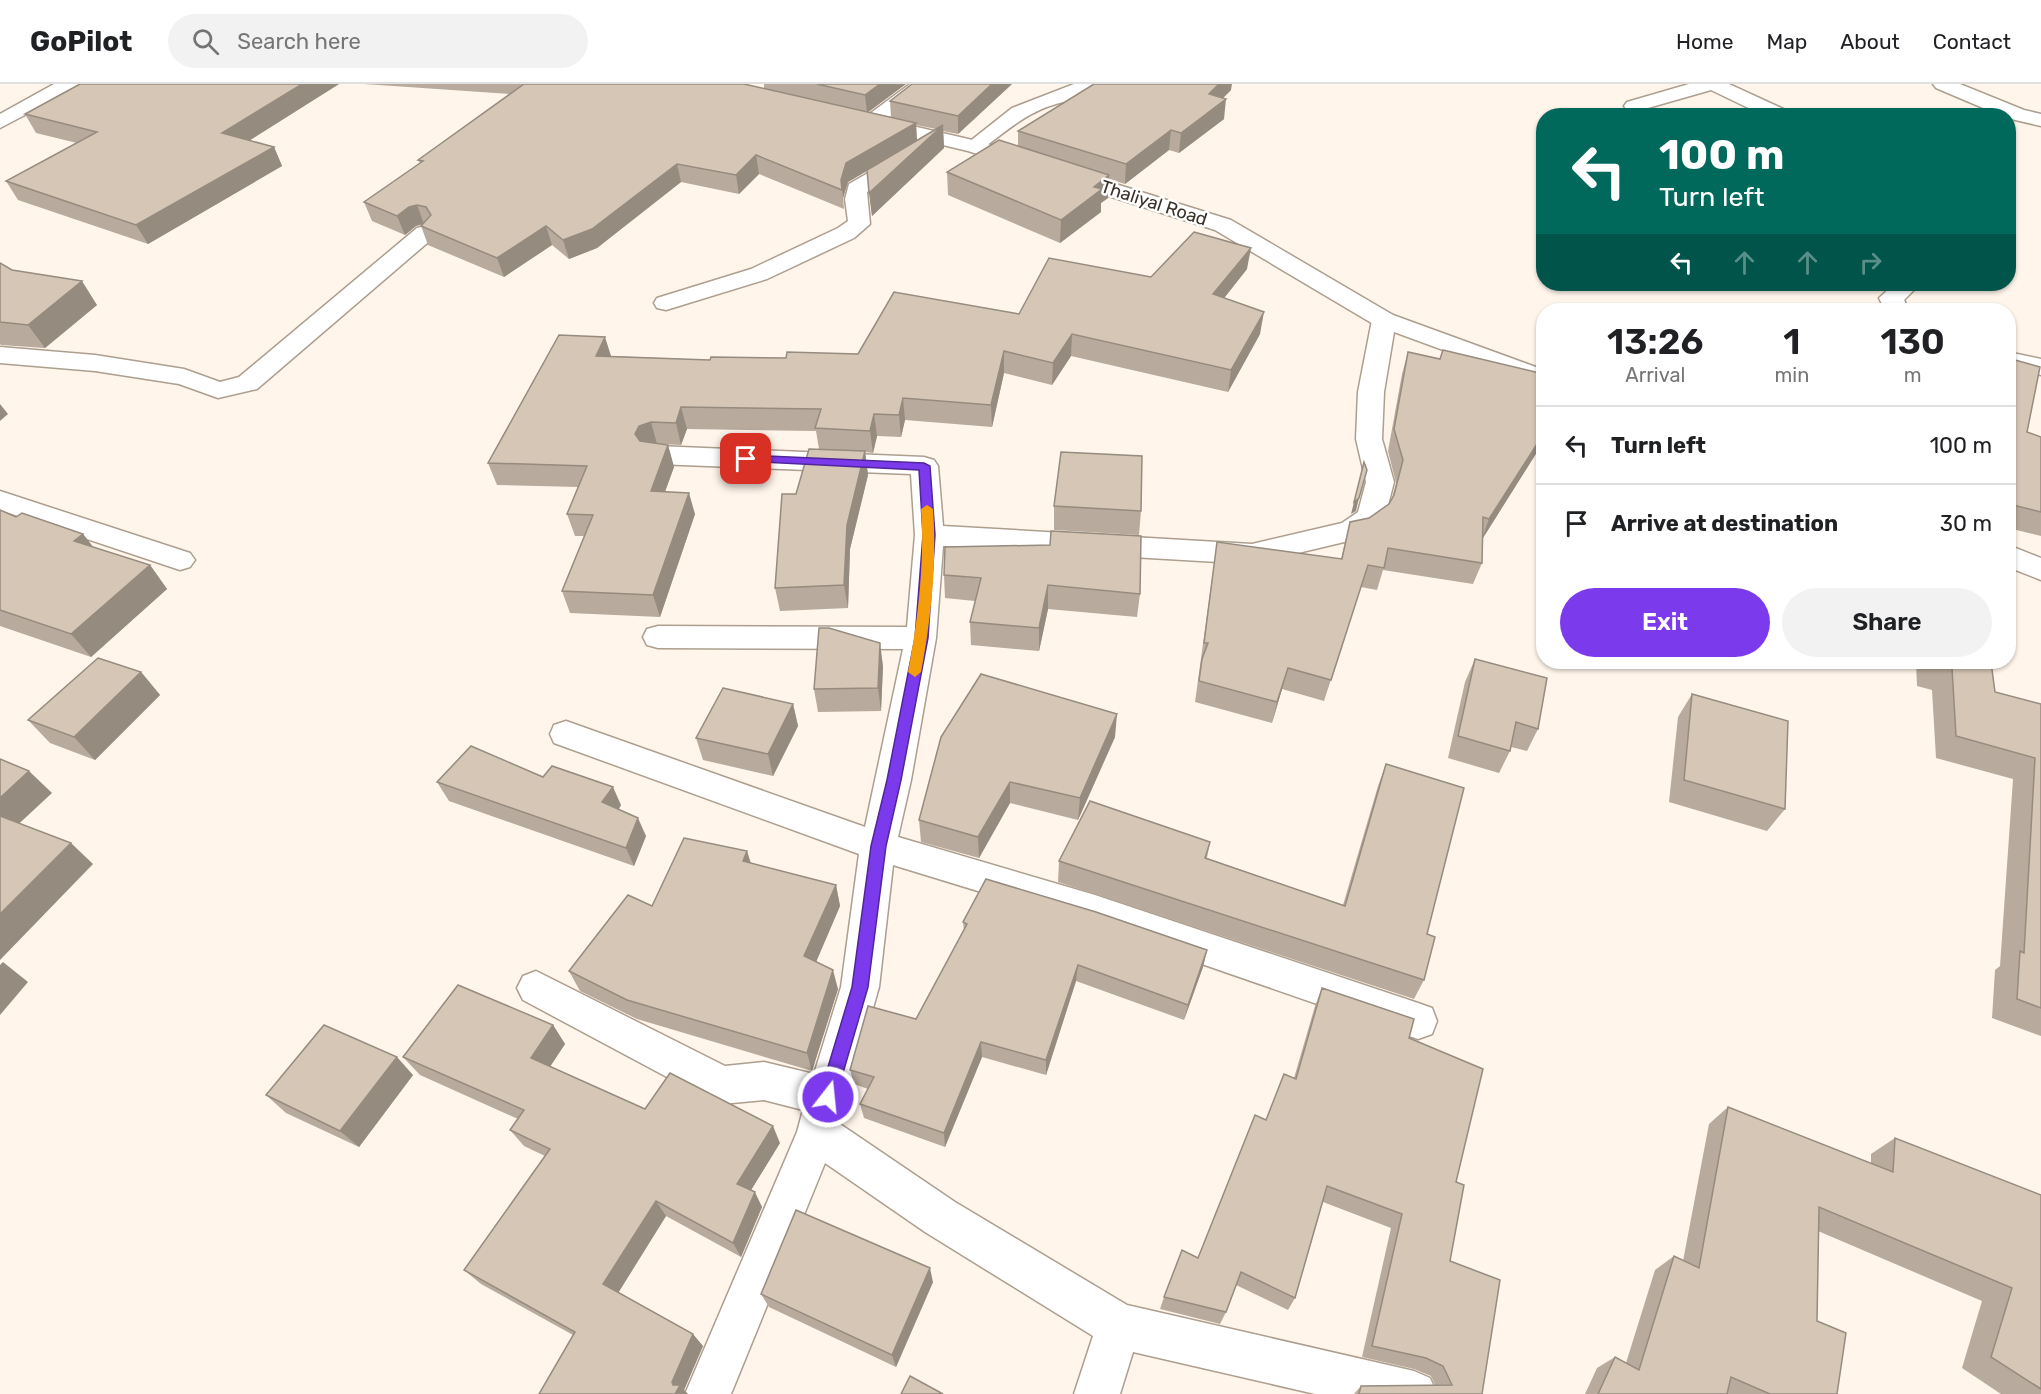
<!DOCTYPE html>
<html lang="en">
<head>
<meta charset="utf-8">
<style>
	:root { --surface:#fff; --page:#f2f2f2; --text:#202124; --muted:#757577; --line:#e0e0e0; --accent:#7c3aed }
	body { margin:0; font-family:Rubik,sans-serif; background:var(--page); color:var(--text); height:100vh; display:flex; flex-direction:column; font-size:22px; white-space:nowrap }
	* { box-sizing:border-box; margin:0 }
	p { font-size:20px; color:var(--muted) }
	.icon { flex:none; width:33px; height:33px; fill:none; stroke:currentColor; stroke-width:2; stroke-linecap:round; stroke-linejoin:round }
	.map { position:relative; flex:1; overflow:hidden }
	.sheet { position:absolute; left:1536px; top:219px; width:480px; height:366px; display:flex; flex-direction:column; background:var(--surface); border-radius:24px; box-shadow:0 2px 4px #0004 }
	.sheet>* { flex:none }
	.top-card { position:absolute; left:1536px; top:24px; width:480px; height:183px; border-radius:24px; box-shadow:0 2px 4px #0004; background:#00695c; color:#fff; overflow:hidden }
	.pin { position:absolute; display:grid; place-items:center; width:51px; height:51px; color:#fff; margin:-26px; border-radius:12px; box-shadow:0 3px 9px #0006 }
	.me { position:absolute; width:66px; margin:-33px; rotate:16deg; stroke-linejoin:round; filter:drop-shadow(0 0 4px #0008) }
	.turn { display:flex; align-items:center; gap:21px; height:126px; padding:0 24px; font-size:27px }
	.turn .icon { width:78px; height:78px; stroke-width:2.5 }
	.turn b { display:block; font-size:42px; line-height:51px }
	.lanes { display:flex; align-items:center; height:57px; padding:0 24px; background:#0003; justify-content:center; gap:30px; direction:ltr }
	.lanes .off { opacity:.35 }
	.eta { display:flex; justify-content:space-evenly; align-items:center; height:102px; text-align:center }
	.eta b { font-size:36px; font-weight:600; line-height:42px }
	.cta { display:flex; gap:12px; margin-top:auto; padding:12px 24px }
	.cta a { flex:1; height:69px; border-radius:36px; background:var(--accent); color:#fff; font-size:24px; font-weight:600; line-height:69px; text-align:center }
	.cta a+a { background:var(--page); color:var(--text) }
	ul { padding:0; list-style:none }
	li { display:flex; align-items:center; gap:18px; height:78px; padding:0 24px; border-top:2px solid var(--line) }
	li div { flex:1 }
	li b { display:block; font-size:22px }
	li em { font-style:normal }
	header { display:flex; align-items:center; gap:36px; box-sizing:border-box; height:84px; padding:0 30px; background:var(--surface); border-bottom:2px solid var(--line) }
	header strong { font-size:28px }
	nav { display:flex; gap:33px; margin-inline-start:auto; font-size:21px }
	.search { width:420px; height:54px; background:var(--page); display:flex; align-items:center; gap:15px; box-sizing:border-box; padding:0 21px; border-radius:33px; color:var(--muted); font-size:22px }
	.map>svg:first-child { display:block }
	.lines { fill:none; stroke-linecap:round; stroke-linejoin:round }
	.minor-casing { stroke:#ad9e8e; stroke-width:3 }
	.tertiary-casing { stroke:#ad9e8e; stroke-width:3 }
	.minor { fill:#fff; fill-rule:evenodd }
	.tertiary { fill:#fff; fill-rule:evenodd }
	.wall { fill:#b8aa9c; fill-rule:evenodd }
	.shaded-wall { fill:#968b7f }
	.building { fill:#d6c6b5; stroke:#968b7f; stroke-width:1.5 }
	.route { fill:#7c3aed; stroke:#51269a; stroke-width:1.5 }
	.slow { fill:#f59e0b }
	.labels { text-anchor:middle; stroke-width:5; stroke-linejoin:round; paint-order:stroke }
	.far-street-label { font-size:18px; fill:#38322b; stroke:#fff }
</style>
</head>
<body>
<header>
<strong>GoPilot</strong>
<div class="search"><svg class="icon" aria-label="search" viewBox="0 0 24 24"><circle cx="10" cy="10" r="6"/><path d="M15 15l6 6"/></svg>Search here</div>
<nav><a>Home</a><a>Map</a><a>About</a><a>Contact</a></nav>
</header>
<div class="map">
<svg width="2041" height="1310" viewBox="0 0 2041 1310">
	<rect width="100%" height="100%" fill="#fff5eb"/>
	<g class="lines">
		<g class="minor-casing">
			<g id="minor">
				<polygon points="910,0 933,0 878,42 864,42 861,38 864,34"/>
				<path d="M1074,0H1098C1089,13 1070,16 1056,20C1027,28 1005,48 981,66L974,68L967,66L964,62L1012,24Z"/>
				<polygon points="1689,0 1729,0 1790,28 1793,32 1765,32 1711,6 1634,28 1627,26 1624,22 1627,18"/>
				<polygon points="1933,0 1960,0 2024,26 2041,30 2041,42 2011,35 2008,32 2002,32 1936,4"/>
				<polygon points="906,69 913,71 917,75 913,79 867,108 870,140 854,154 767,195 666,226 657,224 654,219 657,214 751,185 838,144 848,137 845,115 849,100 899,71"/>
				<polygon points="425,142 433,144 436,149 433,154 257,305 218,314 179,300 95,287 0,279 0,263 95,271 184,285 220,298 239,293 417,144"/>
				<polygon points="1894,200 1920,200 1904,216 1909,226 1885,226 1879,214"/>
				<polygon points="1384,229 1393,231 1396,236 1384,308 1382,355 1394,398 1385,433 1381,440 1361,454 1252,480 943,462 936,554 911,696 898,753 1095,811 1418,919 1432,924 1437,937 1432,950 1418,955 1095,843 893,781 879,903 840,1040 955,1118 1127,1221 1414,1287 1430,1294 1437,1310 1315,1310 1133,1268 1120,1310 1074,1310 1093,1252 925,1148 825,1079 731,1310 685,1310 797,1048 803,1026 764,1016 722,1020 708,1015 523,916 517,904 523,892 536,887 725,982 764,978 814,990 841,903 859,770 554,659 550,650 554,641 566,637 865,743 903,565 658,564 647,561 643,553 647,545 658,542 907,543 915,451 911,390 657,380 647,377 643,371 647,365 657,362 924,373 934,376 938,382 943,442 1252,460 1342,439 1358,428 1366,398 1356,355 1358,308 1372,236 1375,231"/>
				<polygon points="2008,268 2041,275 2041,291 2008,284"/>
				<polygon points="0,407 190,469 195,476 190,483 180,486 0,426"/>
			</g>
		</g>
		<g class="tertiary-casing">
			<g id="tertiary">
				<polygon points="54,0 79,0 76,4 0,44 0,30"/>
				<polygon points="874,33 981,58 1231,136 1393,231 1544,286 1544,303 1375,241 1215,146 968,67 867,43 864,39 867,35"/>
				<polygon points="2008,461 2041,474 2041,496 2008,483"/>
			</g>
		</g>
		<use href="#minor" class="minor"/>
		<use href="#tertiary" class="tertiary"/>
	</g>
	<g class="wall">
		<polygon points="80,0 339,0 249,57 274,63 282,82 148,160 18,116 6,97 77,59 36,49 25,30"/>
		<path d="M364,0H744L764,5V0H906L868,28L891,33L890,17L1012,0L958,50L943,47L944,64L872,132L867,87L848,98L843,114L844,125L759,90L739,110L681,98L597,164L569,175L552,161L504,193L428,161L421,142L422,140L416,142L405,151L372,137L364,118L420,79L418,76L511,10ZM916,41L936,45L917,57Z"/>
		<polygon points="1231,6 1223,14 1224,35 1179,69 1169,66 1125,100 1109,95 1108,114 1101,119 1101,128 1060,159 948,111 947,88 1018,63 1018,47"/>
		<polygon points="0,179 12,186 97,221 45,264 1,261 0,260"/>
		<polygon points="1247,185 1224,214 1260,250 1228,308 1071,272 1052,301 1004,289 992,343 905,336 901,353 877,352 873,369 865,368 868,391 850,465 848,524 780,527 775,504 796,410 819,365 816,347 687,345 681,361 660,360 668,361 674,383 665,408 695,430 660,533 570,529 562,507 584,452 575,452 567,430 578,403 497,401 488,379 611,272 710,276 786,274 858,270 1019,230 1151,193"/>
		<polygon points="1408,268 1440,275 1544,290 1544,357 1483,454 1482,479 1473,500 1383,486 1377,506 1361,503 1324,617 1282,605 1272,639 1195,618 1217,458 1341,475 1350,438 1369,434 1389,420 1392,414 1396,399 1388,367 1402,290"/>
		<polygon points="2008,274 2027,348 2041,353 2041,452 2008,444"/>
		<polygon points="1054,422 1141,427 1139,451 1054,446"/>
		<polygon points="0,426 16,433 83,450 93,463 150,481 167,505 91,573 0,542"/>
		<polygon points="944,491 1140,510 1137,533 1048,525 1039,567 971,561 970,538 975,517 945,514"/>
		<polygon points="1475,575 1538,645 1527,667 1511,663 1510,667 1499,689 1448,674 1465,598"/>
		<polygon points="1916,578 1991,578 1995,608 2041,620 2041,952 1992,934 1995,886 2000,882 2013,695 1936,674 1932,606 1917,602"/>
		<polygon points="883,582 881,627 818,628 814,605"/>
		<polygon points="141,588 160,611 95,676 50,659 28,636"/>
		<polygon points="1692,610 1785,725 1767,747 1669,718 1678,633"/>
		<polygon points="793,620 798,642 773,692 703,676 696,654"/>
		<polygon points="1115,653 1078,736 1010,719 979,774 921,758 919,736"/>
		<polygon points="1386,680 1427,850 1424,896 1414,915 1058,798 1059,777 1210,758 1207,774 1343,821 1378,702"/>
		<polygon points="543,693 621,721 619,725 646,752 634,782 449,717 437,698"/>
		<polygon points="747,767 751,779 836,801 840,822 816,878 838,905 812,987 637,935 580,907 569,887 652,822"/>
		<polygon points="963,838 1207,866 1203,883 1184,936 1076,897 1046,991 982,973 945,1063 864,1034 860,1020 868,1005 854,1000 850,986 916,935 964,847"/>
		<polygon points="1322,904 1409,954 1456,1098 1450,1177 1482,1310 1354,1310 1361,1302 1435,1301 1431,1292 1414,1285 1362,1273 1391,1144 1323,1118 1295,1214 1288,1226 1236,1201 1226,1228 1220,1240 1160,1225 1164,1213 1198,1174 1266,1036 1294,994 1315,922"/>
		<polygon points="553,941 565,960 550,982 645,1025 780,1059 751,1106 762,1123 741,1173 666,1132 618,1209 703,1262 684,1306 688,1310 539,1310 573,1251 481,1200 464,1186 545,1072 524,1062 510,1046 518,1035 420,991 403,973"/>
		<polygon points="413,991 359,1063 286,1029 266,1011"/>
		<polygon points="1728,1023 1871,1079 1871,1070 1895,1054 2041,1111 2041,1310 2001,1310 1962,1284 1982,1217 1818,1147 1817,1237 1837,1310 1585,1310 1597,1284 1615,1273 1626,1279 1655,1186 1674,1172 1683,1177 1709,1040"/>
		<polygon points="933,1198 896,1283 769,1223 761,1210"/>
	</g>
	<g class="shaded-wall">
		<polygon points="302,0 339,0 231,68 222,49"/>
		<polygon points="880,0 906,0 867,29 865,11"/>
		<polygon points="992,0 1012,0 958,50 958,32"/>
		<polygon points="1219,0 1232,0 1231,6 1209,28 1226,15 1224,35 1179,69 1181,49 1209,10"/>
		<polygon points="916,39 917,57 848,98 843,114 841,96 846,79"/>
		<polygon points="943,41 944,64 872,132 869,109"/>
		<polygon points="1171,46 1169,66 1125,100 1126,80"/>
		<polygon points="274,63 282,82 148,160 136,141"/>
		<polygon points="756,71 759,90 739,110 736,91"/>
		<polygon points="677,80 681,98 597,164 569,175 563,156"/>
		<polygon points="1109,91 1108,114 1101,119 1101,128 1060,159 1061,136 1094,103"/>
		<polygon points="417,121 424,140 416,142 405,151 397,132 409,123"/>
		<polygon points="546,142 552,161 504,193 497,174"/>
		<polygon points="1251,164 1247,185 1210,232 1213,210"/>
		<polygon points="82,197 97,221 45,264 28,241"/>
		<polygon points="1264,228 1260,250 1228,308 1231,286"/>
		<polygon points="1072,250 1071,272 1052,301 1053,279"/>
		<polygon points="605,253 612,275 596,272"/>
		<polygon points="1004,267 1004,289 992,343 991,321"/>
		<polygon points="903,314 905,336 901,353 899,331"/>
		<polygon points="0,320 8,330 0,337"/>
		<polygon points="681,323 687,345 681,361 676,339"/>
		<polygon points="874,330 877,352 873,369 870,347"/>
		<polygon points="651,338 657,360 645,364 635,350 639,342"/>
		<polygon points="1544,349 1544,357 1481,457 1489,435"/>
		<polygon points="668,361 674,383 657,429 651,407"/>
		<polygon points="865,367 868,391 850,465 848,524 844,501 847,441"/>
		<polygon points="689,409 695,430 660,533 653,511"/>
		<polygon points="1359,414 1356,427 1351,430 1354,418"/>
		<polygon points="83,450 101,473 74,457"/>
		<polygon points="150,481 167,505 91,573 71,550"/>
		<polygon points="1048,501 1048,525 1039,567 1039,544"/>
		<polygon points="880,559 883,582 881,627 878,604"/>
		<polygon points="1288,584 1282,605 1272,639 1277,618"/>
		<polygon points="141,588 160,611 95,676 74,653"/>
		<polygon points="793,620 798,642 773,692 768,670"/>
		<polygon points="1117,630 1115,653 1078,736 1080,714"/>
		<polygon points="29,687 52,709 10,748 0,739 0,714"/>
		<polygon points="1010,698 1010,719 979,774 978,753"/>
		<polygon points="613,703 621,721 611,737 602,718"/>
		<polygon points="638,734 646,752 634,782 626,764"/>
		<polygon points="71,759 93,780 0,876 0,830"/>
		<polygon points="747,767 753,788 743,777"/>
		<polygon points="836,801 840,822 810,892 804,872"/>
		<polygon points="1207,866 1203,883 1184,936 1188,921"/>
		<polygon points="3,878 28,898 0,931 0,881"/>
		<polygon points="1078,881 1076,897 1046,991 1046,976"/>
		<polygon points="833,886 838,905 812,987 807,969"/>
		<polygon points="553,941 565,960 544,992 531,974"/>
		<polygon points="981,958 982,973 945,1063 944,1049"/>
		<polygon points="397,973 413,991 359,1063 340,1047"/>
		<polygon points="773,1042 780,1059 745,1116 737,1100"/>
		<polygon points="755,1108 762,1123 741,1173 733,1159"/>
		<polygon points="656,1117 666,1132 615,1214 603,1200"/>
		<polygon points="930,1184 933,1198 896,1283 892,1271"/>
		<polygon points="693,1250 703,1262 684,1306 688,1310 675,1310 672,1298"/>
	</g>
	<g class="building">
		<polygon points="80,0 302,0 222,49 274,63 136,141 6,97 97,48 25,30"/>
		<polygon points="524,0 744,0 916,39 846,79 841,96 842,106 756,71 736,91 677,80 592,145 563,156 546,142 497,174 421,142 431,131 426,123 417,121 409,123 397,132 364,118 423,77 418,76"/>
		<polygon points="817,0 880,0 865,11"/>
		<polygon points="912,0 992,0 958,32 890,17"/>
		<polygon points="1094,0 1219,0 1209,10 1226,15 1181,49 1171,46 1126,80 1018,47"/>
		<polygon points="943,41 869,109 867,86"/>
		<polygon points="999,56 1109,91 1094,103 1102,105 1061,136 947,88"/>
		<polygon points="1194,148 1251,164 1213,210 1264,228 1231,286 1072,250 1053,279 1004,267 991,321 903,314 899,331 874,330 870,347 815,344 821,325 681,323 676,339 651,338 639,342 635,350 640,357 668,361 651,407 689,409 653,511 562,507 593,431 567,430 587,382 488,379 559,251 605,253 596,272 710,276 711,273 786,274 787,268 858,270 894,208 1019,230 1049,174 1151,193"/>
		<polygon points="0,179 12,186 82,197 28,241 0,238"/>
		<polygon points="1443,266 1544,290 1544,349 1489,435 1483,433 1482,479 1388,464 1384,484 1368,481 1331,596 1288,584 1277,618 1199,597 1202,575 1208,559 1204,559 1217,458 1342,475 1350,438 1369,434 1389,420 1394,411 1403,376 1394,345 1408,268 1440,275"/>
		<polygon points="2008,274 2040,283 2027,348 2041,353 2041,428 2013,421 2010,396 2008,395"/>
		<polygon points="809,365 865,367 847,441 844,501 775,504 782,410 796,410"/>
		<polygon points="1061,368 1142,372 1141,427 1054,422"/>
		<polygon points="1364,378 1367,386 1359,414 1354,418"/>
		<polygon points="0,426 16,433 22,429 83,450 74,457 150,481 71,550 0,526"/>
		<polygon points="1051,447 1141,452 1140,510 1048,501 1039,544 970,538 981,494 944,491 945,463 1050,461"/>
		<polygon points="819,544 829,544 880,559 878,604 814,605"/>
		<polygon points="98,574 141,588 74,653 28,636"/>
		<polygon points="1475,575 1547,594 1538,645 1516,638 1510,667 1458,652"/>
		<polygon points="1936,578 1991,578 1995,608 2041,620 2041,924 2017,915 2020,867 2024,869 2035,674 1956,652 1952,584 1936,580"/>
		<polygon points="981,590 1117,630 1080,714 1010,698 978,753 919,736 941,653"/>
		<polygon points="723,604 793,620 768,670 696,654"/>
		<polygon points="1692,610 1788,637 1785,725 1684,696"/>
		<polygon points="471,662 543,693 552,682 613,703 602,718 638,734 626,764 437,698"/>
		<polygon points="0,675 29,687 0,714"/>
		<polygon points="1386,680 1464,704 1427,850 1435,853 1424,896 1059,777 1090,717 1210,758 1205,774 1345,822"/>
		<polygon points="0,732 71,759 0,830"/>
		<polygon points="684,754 747,767 743,777 836,801 804,872 833,886 807,969 627,916 569,887 628,811 652,822"/>
		<polygon points="986,795 1096,828 1207,866 1188,921 1078,881 1046,976 981,958 944,1049 860,1020 874,993 850,986 868,922 916,935 967,840 963,838"/>
		<polygon points="458,901 553,941 531,974 645,1025 670,989 773,1042 737,1100 755,1108 733,1159 656,1117 603,1200 693,1250 672,1298 673,1301 680,1301 675,1310 539,1310 575,1248 464,1186 550,1065 510,1046 524,1026 403,973"/>
		<polygon points="1322,904 1414,935 1409,954 1483,985 1456,1098 1464,1101 1450,1177 1500,1196 1482,1310 1359,1310 1361,1302 1452,1301 1443,1282 1426,1274 1372,1262 1402,1130 1327,1102 1295,1214 1241,1188 1226,1228 1164,1213 1182,1166 1198,1174 1255,1031 1266,1036 1284,990 1296,995"/>
		<polygon points="324,941 397,973 340,1047 266,1011"/>
		<polygon points="1728,1023 1893,1088 1895,1054 2041,1111 2041,1305 1991,1273 2012,1204 1819,1123 1817,1237 1846,1249 1837,1310 1770,1310 1731,1293 1727,1310 1598,1310 1615,1273 1639,1286 1674,1172 1699,1184"/>
		<polygon points="796,1126 930,1184 892,1271 761,1210"/>
		<polygon points="910,1292 943,1310 901,1310"/>
	</g>
	<polygon class="route" points="746,371 924,379 930,382 935,451 928,554 901,696 886,762 868,903 836,1013 833,1018 828,1021 822,1018 819,1013 852,903 871,762 887,696 915,554 923,451 919,386 742,377 742,372"/>
	<path class="slow" d="M927,421L933,425C937,479 931,535 921,588L915,593L908,588C918,535 925,479 921,425Z"/>
	<g class="labels">
		<g class="far-street-label">
			<text transform="translate(1154 119) rotate(18)" y="6">Thaliyal Road</text>
		</g>
	</g>
</svg>
<div class="pin" style="left:746px;top:375px;background:#d93025"><svg class="icon" aria-label="arrive" viewBox="0 0 24 24"><path d="M6 21V4h12l-3 4 3 4H6"/></svg></div>
<svg class="me" style="left:828px;top:1013px" viewBox="-20 -20 40 40"><circle r="17" fill="#7c3aed" stroke="#fff" stroke-width="3"/><path d="M0-11L8 9 0 5-8 9z" fill="#fff"/></svg>
<div class="top-card">
<div class="turn"><svg class="icon" aria-label="left" viewBox="0 0 24 24"><path d="M17 20v-9H6M10 6l-5 5 5 5"/></svg><div><b>100 m</b>Turn left</div></div>
<div class="lanes"><svg class="icon" aria-label="left" viewBox="0 0 24 24"><path d="M17 20v-9H6M10 6l-5 5 5 5"/></svg><svg class="icon off" aria-label="ahead" viewBox="0 0 24 24"><path d="M12 20V5M6 11l6-6 6 6"/></svg><svg class="icon off" aria-label="ahead" viewBox="0 0 24 24"><path d="M12 20V5M6 11l6-6 6 6"/></svg><svg class="icon off" aria-label="right" viewBox="0 0 24 24"><path d="M7 20v-9h11M14 6l5 5-5 5"/></svg></div>
</div>
<section class="sheet">
<div class="eta">
<div><b>13:26</b><p>Arrival</p></div>
<div><b>1</b><p>min</p></div>
<div><b>130</b><p>m</p></div>
</div>
<ul>
<li><svg class="icon" aria-label="left" viewBox="0 0 24 24"><path d="M17 20v-9H6M10 6l-5 5 5 5"/></svg><div><b>Turn left</b></div><em>100 m</em></li>
<li><svg class="icon" aria-label="arrive" viewBox="0 0 24 24"><path d="M6 21V4h12l-3 4 3 4H6"/></svg><div><b>Arrive at destination</b></div><em>30 m</em></li>
</ul>
<div class="cta"><a>Exit</a><a>Share</a></div>
</section>
</div>
</body>
</html>
